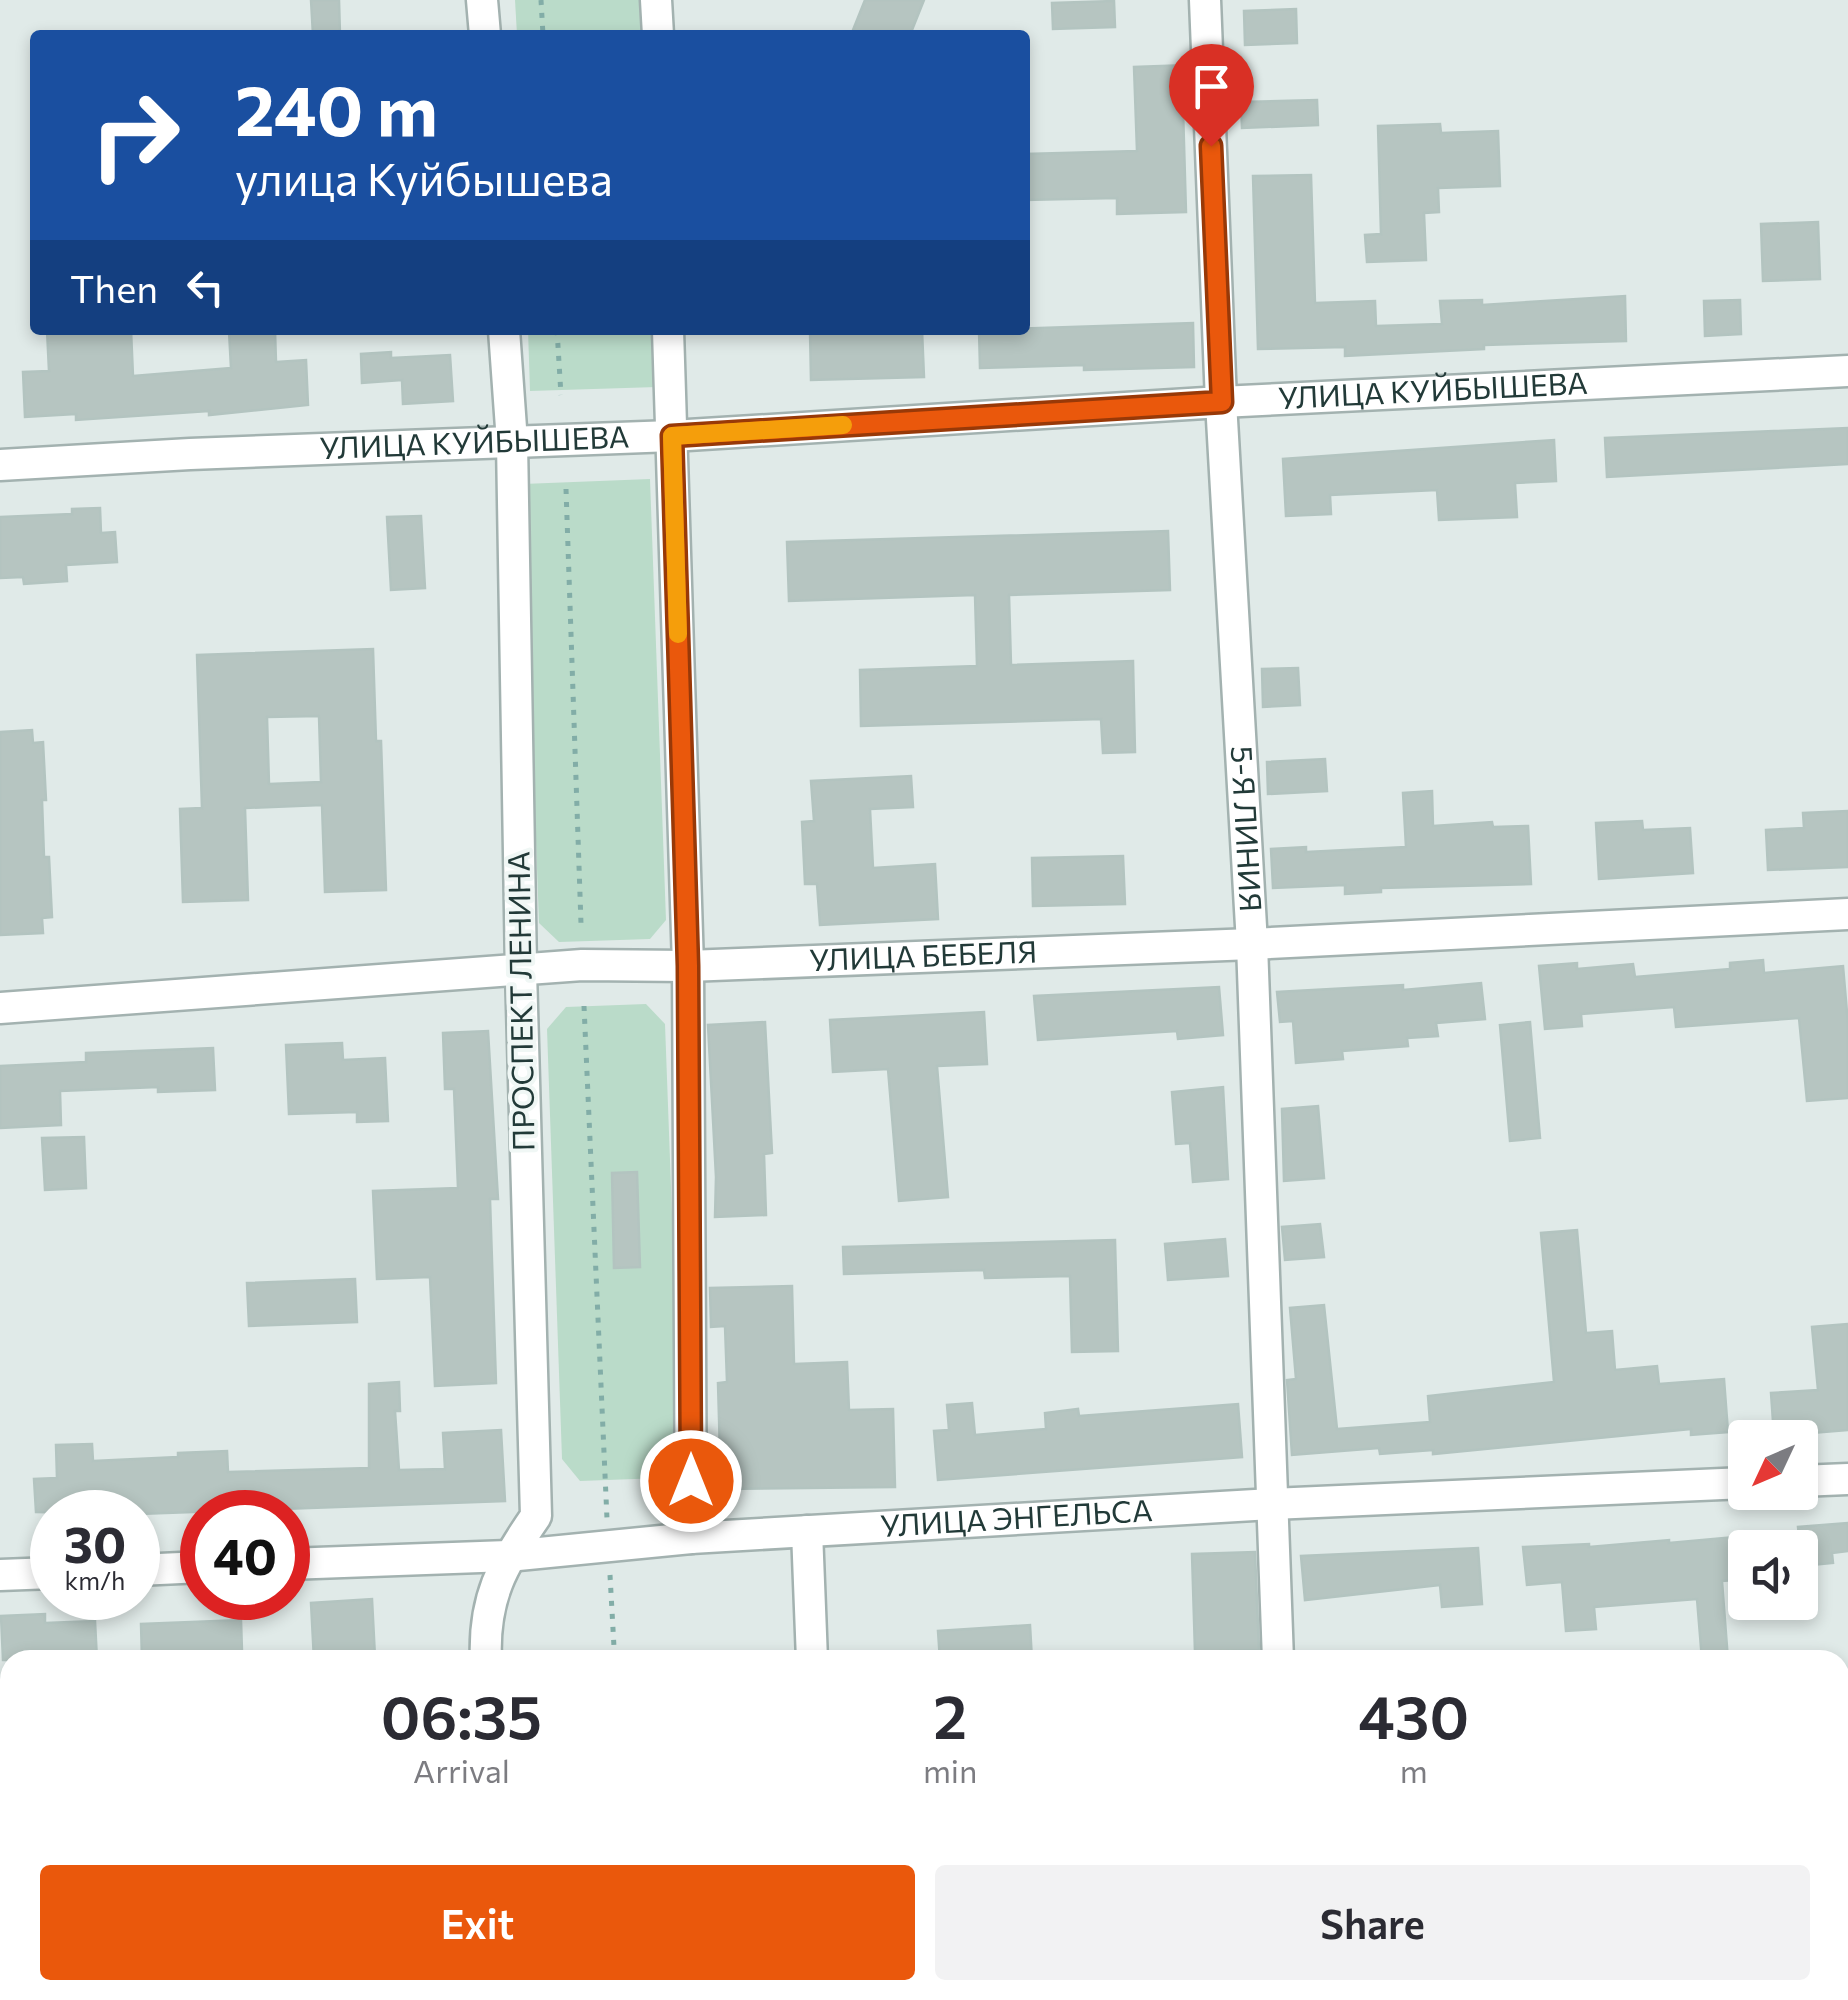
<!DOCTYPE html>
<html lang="en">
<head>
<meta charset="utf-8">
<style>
	:root { --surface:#fff; --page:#f2f2f3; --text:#2b2b33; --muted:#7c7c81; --accent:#ea580c }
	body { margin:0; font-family:Commissioner,sans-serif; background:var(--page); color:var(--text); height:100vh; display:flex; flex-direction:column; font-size:38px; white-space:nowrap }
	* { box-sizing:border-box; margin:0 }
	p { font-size:32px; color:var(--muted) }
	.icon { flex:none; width:55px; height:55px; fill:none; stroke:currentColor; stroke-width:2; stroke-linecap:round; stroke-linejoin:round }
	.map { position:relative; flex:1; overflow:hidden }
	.details { position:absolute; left:0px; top:1650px; width:1850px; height:350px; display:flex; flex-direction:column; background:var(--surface); border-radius:30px 30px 0 0; box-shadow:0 5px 15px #0003 }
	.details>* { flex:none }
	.guide { position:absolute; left:30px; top:30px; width:1000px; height:305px; border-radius:10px; box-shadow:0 5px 15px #0003; background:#1a4fa0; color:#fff; overflow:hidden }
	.needle { width:65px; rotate:226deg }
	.buttons { position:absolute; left:1728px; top:1420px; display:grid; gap:20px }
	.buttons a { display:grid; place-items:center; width:90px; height:90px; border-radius:10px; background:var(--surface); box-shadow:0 5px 15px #0003; font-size:50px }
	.speed { position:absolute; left:30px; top:1490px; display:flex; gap:20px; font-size:50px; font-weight:700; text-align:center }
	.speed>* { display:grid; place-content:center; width:130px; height:130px; border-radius:50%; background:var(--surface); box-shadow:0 5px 15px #0003; line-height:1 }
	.speed small { font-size:25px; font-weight:400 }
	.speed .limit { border:15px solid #d22; background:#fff; color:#111 }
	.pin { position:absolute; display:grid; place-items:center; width:85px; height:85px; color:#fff; margin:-102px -42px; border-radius:50% 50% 50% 0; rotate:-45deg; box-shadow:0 0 10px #0007 }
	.pin .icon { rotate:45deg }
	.me { position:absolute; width:110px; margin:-55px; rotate:0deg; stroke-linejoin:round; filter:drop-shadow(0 0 8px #0008) }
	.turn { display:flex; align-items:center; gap:35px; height:210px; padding:0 40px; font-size:45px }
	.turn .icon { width:130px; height:130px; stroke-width:2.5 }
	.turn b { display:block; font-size:70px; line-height:85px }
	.then { display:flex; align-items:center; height:95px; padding:0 40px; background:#0003; gap:20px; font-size:38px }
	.eta { display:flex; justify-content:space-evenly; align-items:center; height:170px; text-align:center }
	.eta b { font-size:60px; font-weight:600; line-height:70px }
	.primary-button { display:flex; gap:20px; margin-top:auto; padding:20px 40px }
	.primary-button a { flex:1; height:115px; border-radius:10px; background:var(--accent); color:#fff; font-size:40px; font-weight:600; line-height:115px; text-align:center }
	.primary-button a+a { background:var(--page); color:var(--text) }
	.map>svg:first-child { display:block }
	.green { fill:#badbc9 }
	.building { fill:#b6c5c1; stroke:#b3c4c0; stroke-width:2.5; fill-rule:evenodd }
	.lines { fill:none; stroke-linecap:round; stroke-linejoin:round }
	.minor-casing { stroke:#a3b2b0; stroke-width:35 }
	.path { stroke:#82ada7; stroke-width:5; stroke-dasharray:5 8; stroke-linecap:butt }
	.minor { stroke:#fff; stroke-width:30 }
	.route-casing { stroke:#983908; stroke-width:25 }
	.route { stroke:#ea580c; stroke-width:18 }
	.slow { stroke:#f59e0b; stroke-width:18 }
	.labels { text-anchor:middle; stroke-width:8; stroke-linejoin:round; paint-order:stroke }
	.street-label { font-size:30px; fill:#223a38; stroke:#f0f7f5 }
</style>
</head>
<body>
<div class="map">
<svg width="1848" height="2000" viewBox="0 0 1848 2000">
	<rect width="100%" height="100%" fill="#e0eae8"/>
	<g class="green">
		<polygon points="515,0 642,0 643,35 517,35"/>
		<polygon points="528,330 654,330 657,387 530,391"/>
		<polygon points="650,479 666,920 650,939 559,942 539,923 523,484"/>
		<polygon points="646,1004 665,1024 681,1458 662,1478 580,1481 562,1459 547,1029 566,1007"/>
	</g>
	<g class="building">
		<polygon points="311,0 339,0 340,35 313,35"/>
		<polygon points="865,0 924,0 910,35 851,35"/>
		<polygon points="1114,1 1115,27 1053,29 1052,3"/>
		<polygon points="1296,9 1297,43 1245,45 1244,11"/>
		<polygon points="1188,65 1190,109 1183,109 1186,212 1117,214 1117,198 1025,200 1025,154 1137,151 1134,67"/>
		<polygon points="1317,100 1318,125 1242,128 1241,102"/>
		<polygon points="1440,124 1441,133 1498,131 1500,186 1438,188 1439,212 1424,213 1426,260 1367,262 1365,235 1381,234 1378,126"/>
		<polygon points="1311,175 1315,303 1375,301 1376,326 1442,324 1440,301 1482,300 1482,305 1625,296 1626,341 1484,345 1484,349 1345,356 1345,347 1258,349 1253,176"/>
		<polygon points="1818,222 1820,279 1763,281 1761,224"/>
		<polygon points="1740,300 1741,334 1705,336 1704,301"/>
		<polygon points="1193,323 1194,367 1084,370 1084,365 980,368 979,330"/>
		<polygon points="47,330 131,330 133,376 231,368 229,331 275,330 276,362 306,360 308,405 209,415 209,411 76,420 76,414 25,417 23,372 49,371"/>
		<polygon points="860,330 922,330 924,377 811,380 810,331"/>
		<polygon points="391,352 391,358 450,355 453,401 403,404 402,380 362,383 361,354"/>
		<polygon points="1848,428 1848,464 1607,477 1605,438"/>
		<polygon points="1554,440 1556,481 1515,483 1517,517 1439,520 1437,490 1330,495 1331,514 1286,516 1283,459"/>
		<polygon points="100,508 101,533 115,532 117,562 66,565 67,581 24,584 23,577 0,578 0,517 72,514 72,509"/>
		<polygon points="421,516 425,588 391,590 387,517"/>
		<polygon points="1168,531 1170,590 1009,595 1011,665 1133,661 1135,752 1103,753 1101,719 861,726 860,670 977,666 975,595 789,601 787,542"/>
		<path d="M373,649L376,741H381L386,890L325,892L322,805L245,808L248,900L183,902L180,809L202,808L197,655ZM319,716L321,782L269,784L267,717Z"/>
		<polygon points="1298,668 1300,705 1263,707 1262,669"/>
		<polygon points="32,730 33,743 43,742 46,800 42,800 44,857 49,857 52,917 42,918 43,933 0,935 0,732"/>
		<polygon points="1325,759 1327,791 1268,794 1267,762"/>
		<polygon points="911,776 913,807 870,809 873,868 935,864 938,919 820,925 817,884 805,884 802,822 814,821 811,781"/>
		<polygon points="1432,791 1433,826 1492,822 1493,827 1528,826 1531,884 1381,888 1381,892 1345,894 1345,885 1273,888 1271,849 1306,847 1306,852 1406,847 1403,793"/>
		<polygon points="1848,811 1848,867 1768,870 1766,830 1804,828 1803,813"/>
		<polygon points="1642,821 1643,830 1690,828 1693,873 1599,879 1596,823"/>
		<polygon points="1123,856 1125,904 1033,906 1032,858"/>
		<polygon points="1763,960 1764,973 1843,966 1848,1024 1848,1098 1807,1101 1799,1018 1676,1027 1674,1007 1581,1014 1582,1026 1545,1029 1539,966 1577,963 1577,969 1633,964 1635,977 1730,969 1730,963"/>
		<polygon points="1481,983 1485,1019 1436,1023 1438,1036 1407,1038 1408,1046 1342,1051 1343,1059 1296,1063 1293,1021 1280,1022 1277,992 1403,985 1403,990"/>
		<polygon points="1219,987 1223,1035 1178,1039 1177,1031 1038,1040 1034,996"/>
		<polygon points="984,1012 987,1064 937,1066 948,1197 899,1201 888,1069 833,1072 830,1020"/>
		<polygon points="765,1022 772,1153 764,1154 766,1215 715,1217 716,1177 708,1025"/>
		<polygon points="1530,1022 1540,1138 1510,1141 1500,1025"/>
		<polygon points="488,1031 498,1199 490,1199 496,1383 435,1386 430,1277 377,1279 373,1191 458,1188 454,1089 445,1089 443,1033"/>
		<polygon points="342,1043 343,1060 385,1058 388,1121 357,1122 357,1112 289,1114 286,1045"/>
		<polygon points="213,1048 215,1090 158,1092 158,1087 60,1091 61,1125 0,1128 0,1066 86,1062 86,1053"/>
		<polygon points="1223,1087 1228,1179 1193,1182 1190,1143 1176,1144 1172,1092"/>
		<polygon points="1318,1106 1324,1178 1284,1181 1282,1109"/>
		<polygon points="84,1137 86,1188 45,1190 42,1138"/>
		<polygon points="637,1172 640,1267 614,1268 612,1173"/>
		<polygon points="1320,1224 1324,1257 1285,1260 1282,1227"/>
		<polygon points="1577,1230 1586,1333 1612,1331 1615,1370 1657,1366 1659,1384 1724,1379 1728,1432 1691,1435 1691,1429 1433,1454 1433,1450 1380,1454 1379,1448 1292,1455 1287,1380 1296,1379 1290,1308 1324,1305 1337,1429 1430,1422 1428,1396 1554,1382 1541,1233"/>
		<polygon points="1225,1239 1228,1276 1168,1280 1165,1244"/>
		<polygon points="1115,1240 1118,1351 1072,1352 1070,1276 985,1278 984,1270 844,1274 843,1247"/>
		<polygon points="355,1279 357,1322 249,1326 247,1283"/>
		<polygon points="792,1286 794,1364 847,1362 849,1410 893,1409 895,1487 721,1489 718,1383 727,1382 725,1326 711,1327 710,1288"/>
		<polygon points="1848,1324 1848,1430 1774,1436 1771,1393 1818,1390 1812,1327"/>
		<polygon points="399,1382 400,1411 395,1411 399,1470 445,1469 443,1433 501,1430 505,1501 138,1514 36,1512 34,1479 57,1478 56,1445 92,1444 93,1461 178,1457 178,1453 227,1451 228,1472 369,1468 369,1384"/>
		<polygon points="972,1403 975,1435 1046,1429 1045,1413 1078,1409 1079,1416 1238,1404 1242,1457 938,1480 934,1431 949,1430 947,1405"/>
		<polygon points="1848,1523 1848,1551 1832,1553 1833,1563 1802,1566 1798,1527"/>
		<polygon points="1745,1536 1745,1579 1722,1581 1728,1660 1702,1660 1697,1599 1594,1607 1596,1629 1566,1631 1562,1582 1527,1585 1523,1547 1589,1544 1589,1547 1669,1540 1669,1543"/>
		<polygon points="1478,1548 1482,1604 1442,1607 1440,1585 1305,1600 1301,1556"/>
		<polygon points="1255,1552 1259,1650 1195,1652 1192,1554"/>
		<polygon points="372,1599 375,1657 314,1660 311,1603"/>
		<polygon points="45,1614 45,1623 95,1621 97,1660 3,1660 1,1616"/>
		<polygon points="241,1620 242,1651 175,1654 175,1660 142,1660 141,1624"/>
		<polygon points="1030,1625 1032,1660 940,1660 938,1631"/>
	</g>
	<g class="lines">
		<g class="minor-casing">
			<g id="minor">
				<polyline points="482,0 485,35"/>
				<polyline points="656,0 658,35"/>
				<path id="s1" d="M1205,0L1221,402L1252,944L1278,1660"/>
				<polyline points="668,330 688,966 691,1538"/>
				<path id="s2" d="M0,465L190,454L672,436L1221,402L1848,371"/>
				<path id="s3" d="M0,1008L582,965L688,966L1252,944L1848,914"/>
				<polyline points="1800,1481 1848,1479"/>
				<polyline points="807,1531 812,1660"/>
				<path id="s4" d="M288,1564L508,1556L691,1538L1272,1504L1745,1483"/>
				<polyline points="138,1570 202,1567"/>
				<polyline points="0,1575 52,1573"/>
				<path d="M486,1660C483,1599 502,1565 536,1516L521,971L512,442L504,330"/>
				<polyline points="501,1990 501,2000"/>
				<polyline points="824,1990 824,2000"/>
				<polyline points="1292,1990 1293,2000"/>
			</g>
		</g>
		<g class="path">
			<polyline points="541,0 543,35"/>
			<polyline points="557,330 561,395"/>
			<polyline points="566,489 581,924"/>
			<polyline points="584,1006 607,1519"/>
			<polyline points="610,1575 614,1647"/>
		</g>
		<use href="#minor" class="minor"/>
	</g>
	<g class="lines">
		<g class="route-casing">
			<polyline id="route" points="691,1481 688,966 672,436 1222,402 1211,146"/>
		</g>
		<use href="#route" class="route"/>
		<polyline class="slow" points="678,634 672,436 843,425"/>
	</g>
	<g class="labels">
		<g class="street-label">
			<text dy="10" stroke="none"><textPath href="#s2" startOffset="1435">УЛИЦА КУЙБЫШЕВА</textPath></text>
			<text dy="10" stroke="none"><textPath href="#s2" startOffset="475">УЛИЦА КУЙБЫШЕВА</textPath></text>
			<text dy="10" stroke="none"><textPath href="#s1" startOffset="830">5-Я ЛИНИЯ</textPath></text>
			<text dy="10" stroke="none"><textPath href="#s3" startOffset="925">УЛИЦА БЕБЕЛЯ</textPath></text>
			<text transform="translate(522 1001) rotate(-91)" y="10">ПРОСПЕКТ ЛЕНИНА</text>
			<text dy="10" stroke="none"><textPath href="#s4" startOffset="730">УЛИЦА ЭНГЕЛЬСА</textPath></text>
		</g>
	</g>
</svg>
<div class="buttons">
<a><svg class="needle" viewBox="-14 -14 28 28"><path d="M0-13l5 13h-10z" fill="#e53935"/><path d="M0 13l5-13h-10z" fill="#7c7c81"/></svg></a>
<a><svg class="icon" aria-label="sound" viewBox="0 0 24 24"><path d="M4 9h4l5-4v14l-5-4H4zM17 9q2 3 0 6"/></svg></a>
</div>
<div class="speed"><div>30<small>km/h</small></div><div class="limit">40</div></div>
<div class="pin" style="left:1211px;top:146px;background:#d93025"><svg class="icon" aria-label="arrive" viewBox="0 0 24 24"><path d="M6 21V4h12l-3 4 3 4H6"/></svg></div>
<svg class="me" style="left:691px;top:1481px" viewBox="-20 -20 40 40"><circle r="17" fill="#ea580c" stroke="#fff" stroke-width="3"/><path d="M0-11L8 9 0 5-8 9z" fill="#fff"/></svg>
<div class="guide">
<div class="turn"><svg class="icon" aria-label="right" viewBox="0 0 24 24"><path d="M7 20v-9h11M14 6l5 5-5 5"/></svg><div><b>240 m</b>улица Куйбышева</div></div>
<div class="then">Then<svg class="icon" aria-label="left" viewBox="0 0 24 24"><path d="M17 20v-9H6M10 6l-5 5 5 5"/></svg></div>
</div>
<section class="details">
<div class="eta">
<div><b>06:35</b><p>Arrival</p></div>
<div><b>2</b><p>min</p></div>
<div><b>430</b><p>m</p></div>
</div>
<div class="primary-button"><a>Exit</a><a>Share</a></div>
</section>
</div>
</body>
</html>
